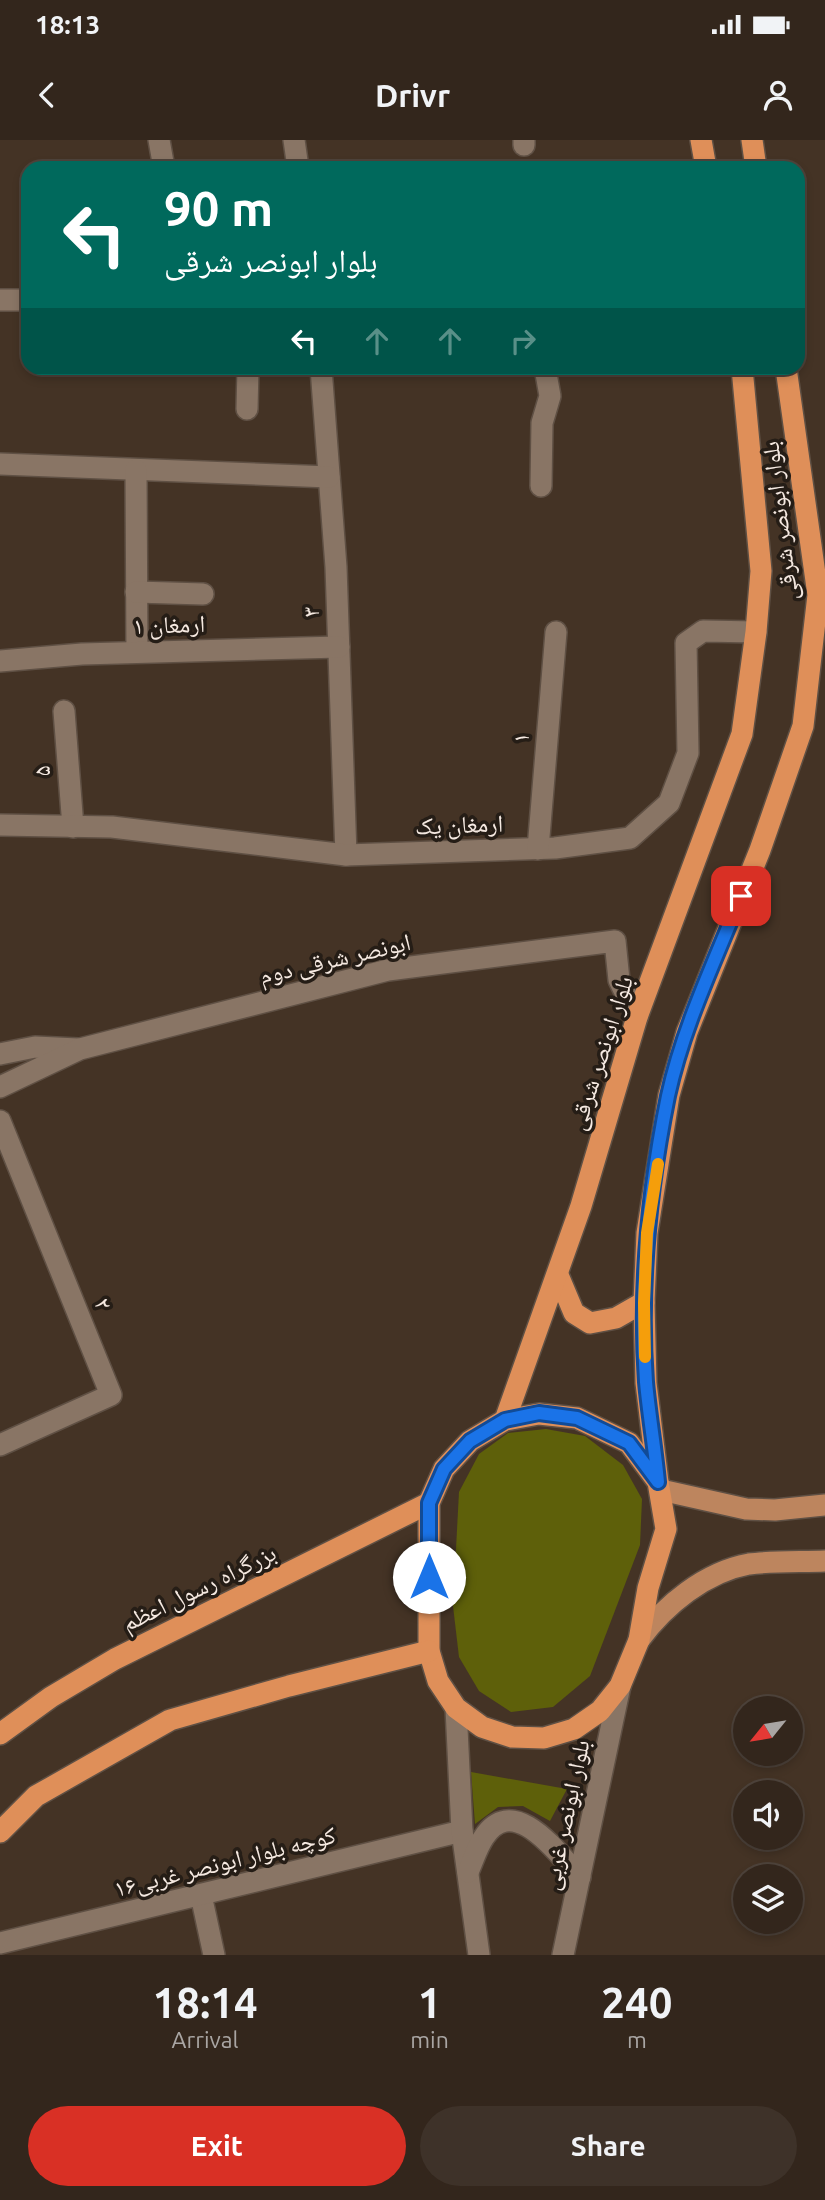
<!DOCTYPE html>
<html lang="en">
<head>
<meta charset="utf-8">
<style>
	:root { --surface:#33261c; --page:#3e3229; --text:#f1f3f6; --muted:#a9a5a3; --line:#4e433b; --accent:#d93025 }
	body { margin:0; font-family:Ubuntu,"Noto Naskh Arabic",sans-serif; background:var(--page); color:var(--text); height:100vh; display:flex; flex-direction:column; font-size:26px; white-space:nowrap }
	* { box-sizing:border-box; margin:0 }
	p { font-size:23px; color:var(--muted) }
	.icon { flex:none; width:38px; height:38px; fill:none; stroke:currentColor; stroke-width:2; stroke-linecap:round; stroke-linejoin:round }
	.map { position:relative; height:1815px; overflow:hidden }
	.drawer { display:flex; flex-direction:column; background:var(--surface); flex:1 }
	.drawer>* { flex:none }
	.top-card { position:absolute; left:21px; top:21px; width:784px; height:214px; border-radius:21px; box-shadow:0 4px 10px #0003,0 0 0 2px var(--line); background:#00695c; color:#fff; overflow:hidden }
	.needle { width:46px; rotate:240deg }
	.controls { position:absolute; left:733px; top:1556px; display:grid; gap:14px }
	.controls a { display:grid; place-items:center; width:70px; height:70px; border-radius:50%; background:var(--surface); box-shadow:0 4px 10px #0003,0 0 0 2px var(--line); font-size:35px }
	.pin { position:absolute; display:grid; place-items:center; width:60px; height:60px; color:#fff; margin:-30px; border-radius:14px; box-shadow:0 4px 10px #0006 }
	.me { position:absolute; width:77px; margin:-38px; rotate:0deg; stroke-linejoin:round; filter:drop-shadow(0 0 5px #0008) }
	.turn { display:flex; align-items:center; gap:24px; height:147px; padding:0 28px; font-size:32px }
	.turn .icon { width:91px; height:91px; stroke-width:2.5 }
	.turn b { display:block; font-size:49px; line-height:60px }
	.lanes { display:flex; align-items:center; height:66px; padding:0 28px; background:#0003; justify-content:center; gap:35px; direction:ltr }
	.lanes .off { opacity:.35 }
	.eta { display:flex; justify-content:space-evenly; align-items:center; height:119px; text-align:center }
	.eta b { font-size:42px; font-weight:700; line-height:49px }
	.cta { display:flex; gap:14px; margin-top:auto; padding:14px 28px }
	.cta a { flex:1; height:80px; border-radius:42px; background:var(--accent); color:#fff; font-size:28px; font-weight:700; line-height:80px; text-align:center }
	.cta a+a { background:var(--page); color:var(--text) }
	.status { display:flex; justify-content:space-between; align-items:center; height:49px; padding:0 35px; background:var(--surface); direction:ltr }
	.status svg { height:19px; fill:currentColor }
	header { display:flex; justify-content:space-between; align-items:center; height:91px; padding:0 28px; background:var(--surface); font-size:32px; font-weight:700 }
	.map>svg:first-child { display:block }
	.green { fill:#5e600a }
	.lines { fill:none; stroke-linecap:round; stroke-linejoin:round }
	.street-casing { stroke:#5f5044; stroke-width:24 }
	.secondary-casing { stroke:#5f5044; stroke-width:24 }
	.primary-casing { stroke:#5f5044; stroke-width:24 }
	.highway-casing { stroke:#5f5044; stroke-width:24 }
	.street { stroke:#897565; stroke-width:21 }
	.secondary { stroke:#897565; stroke-width:21 }
	.primary { stroke:#bd855e; stroke-width:21 }
	.highway { stroke:#df8f59; stroke-width:21 }
	.route-casing { stroke:#114b97; stroke-width:18 }
	.route { stroke:#1a73e8; stroke-width:12 }
	.slow { stroke:#f59e0b; stroke-width:12 }
	.labels { text-anchor:middle; stroke-width:7; stroke-linejoin:round; paint-order:stroke }
	.street-label { font-size:24px; fill:#f5e9e1; stroke:#251d16 }
</style>
</head>
<body>
<div class="status"><b>18:13</b><svg viewBox="0 0 49 12"><path d="M0 12V9h3v3zM5 12V6h3v6zM10 12V3h3v9zM15 12V0h3v12zM26 1h20v11H26zM47 4h2v5h-2z"/></svg></div>
<header><svg class="icon" aria-label="back" viewBox="0 0 24 24"><path d="M15 5l-7 7 7 7"/></svg>Drivr<svg class="icon" aria-label="person" viewBox="0 0 24 24"><circle cx="12" cy="8" r="4"/><path d="M4 21q1-7 8-7t8 7"/></svg></header>
<div class="map">
<svg width="825" height="1815" viewBox="0 0 825 1815">
	<rect width="100%" height="100%" fill="#443325"/>
	<g class="green">
		<polygon points="546,1289 585,1296 623,1325 642,1359 640,1405 590,1536 553,1567 511,1572 479,1551 459,1517 453,1466 459,1352 479,1314 508,1293"/>
		<polygon points="471,1632 567,1649 550,1681 523,1666 498,1667 475,1684"/>
	</g>
	<g class="lines">
		<g class="street-casing">
			<g id="street">
				<polyline points="159,0 164,28"/>
				<polyline points="294,0 298,28"/>
				<polyline points="524,0 524,5"/>
				<polyline points="0,160 28,160"/>
				<polyline points="321,228 336,427 346,715"/>
				<polyline points="247,269 248,228"/>
				<polyline points="0,324 329,337"/>
				<polyline points="136,330 137,512"/>
				<polyline points="541,346 542,283 550,256 545,228"/>
				<polyline points="136,452 203,454"/>
				<polyline points="0,521 82,514 339,507"/>
				<polyline points="64,571 73,687"/>
				<polyline points="0,685 112,687 346,715 555,708 630,698 669,663 688,613 686,503 703,491 756,492"/>
				<polyline points="538,709 556,492"/>
				<polyline points="0,914 35,907 78,909"/>
				<polyline points="0,947 80,909 388,830 615,801 619,840 637,877"/>
				<polyline points="0,981 111,1255 0,1305"/>
				<polyline points="201,1755 214,1815"/>
				<polyline points="0,1803 462,1691"/>
			</g>
		</g>
		<g class="secondary-casing">
			<g id="secondary">
				<polyline points="456,1568 462,1691 479,1815"/>
				<path d="M468,1732C473,1721 477,1707 484,1697C514,1651 559,1715 580,1737"/>
				<polyline points="563,1815 620,1546"/>
			</g>
		</g>
		<g class="primary-casing">
			<g id="primary">
				<polyline points="661,1350 746,1369 775,1370 825,1365"/>
				<path d="M639,1500C665,1465 705,1432 749,1424C771,1421 802,1422 825,1421"/>
			</g>
		</g>
		<g class="highway-casing">
			<g id="highway">
				<polyline points="701,0 706,28"/>
				<polyline points="752,0 756,28"/>
				<polyline points="558,1135 574,1173 590,1183 616,1178 644,1162"/>
				<polygon points="539,1274 577,1278 629,1303 658,1342 666,1389 648,1448 639,1500 620,1546 600,1571 574,1589 544,1598 512,1597 482,1587 456,1568 438,1541 429,1511 429,1363 444,1329 470,1301 505,1280"/>
				<polyline points="505,1280 581,1066 637,877 742,594 756,492 761,431 742,228"/>
				<polyline points="658,1342 646,1243 644,1162 647,1093 669,955 687,892 760,710 803,586 818,455 786,228"/>
				<polyline points="0,1594 51,1557 115,1519 429,1363"/>
				<polyline points="0,1692 36,1656 170,1580 289,1546 429,1511"/>
			</g>
		</g>
		<use href="#street" class="street"/>
		<use href="#secondary" class="secondary"/>
		<use href="#primary" class="primary"/>
		<use href="#highway" class="highway"/>
	</g>
	<g class="lines">
		<g class="route-casing">
			<path id="route" d="M429,1437V1363L444,1329L470,1301L505,1280L539,1273L577,1278L629,1303L658,1342C655,1309 649,1275 646,1242C639,1146 649,1050 668,956C683,887 715,821 741,756"/>
		</g>
		<use href="#route" class="route"/>
		<polyline class="slow" points="645,1217 644,1163 647,1093 658,1024"/>
	</g>
	<g class="labels">
		<g class="street-label">
			<text transform="translate(780 381) rotate(-97)" y="8">بلوار ابونصر شرقی</text>
			<text transform="translate(311 472) rotate(-92)" y="8">۳</text>
			<text transform="translate(169 485) rotate(-2)" y="8">ارمغان ۱</text>
			<text transform="translate(521 598) rotate(-86)" y="8">۱</text>
			<text transform="translate(42 631) rotate(-95)" y="8">۵</text>
			<text transform="translate(459 685) rotate(-2)" y="8">ارمغان یک</text>
			<text transform="translate(335 819) rotate(-13)" y="8">ابونصر شرقی دوم</text>
			<text transform="translate(601 913) rotate(-72)" y="8">بلوار ابونصر شرقی</text>
			<text transform="translate(103 1164) rotate(68)" y="8">۲</text>
			<text transform="translate(199 1448) rotate(-26)" y="8">بزرگراه رسول اعظم</text>
			<text transform="translate(566 1675) rotate(-78)" y="8">بلوار ابونصر غربی</text>
			<text transform="translate(225 1722) rotate(-14)" y="8">کوچه بلوار ابونصر غربی۱۶</text>
		</g>
	</g>
</svg>
<div class="controls">
<a><svg class="needle" viewBox="-14 -14 28 28"><path d="M0-13l5 13h-10z" fill="#e53935"/><path d="M0 13l5-13h-10z" fill="#a9a5a3"/></svg></a>
<a><svg class="icon" aria-label="sound" viewBox="0 0 24 24"><path d="M4 9h4l5-4v14l-5-4H4zM17 9q2 3 0 6"/></svg></a>
<a><svg class="icon" aria-label="layers" viewBox="0 0 24 24"><path d="M12 4l9 5-9 5-9-5zM3 14l9 5 9-5"/></svg></a>
</div>
<div class="pin" style="left:741px;top:756px;background:#d93025"><svg class="icon" aria-label="arrive" viewBox="0 0 24 24"><path d="M6 21V4h12l-3 4 3 4H6"/></svg></div>
<svg class="me" style="left:429px;top:1437px" viewBox="-20 -20 40 40"><circle r="19" fill="#fff"/><path d="M0-13L10 11 0 6-10 11z" fill="#1a73e8"/></svg>
<div class="top-card">
<div class="turn"><svg class="icon" aria-label="left" viewBox="0 0 24 24"><path d="M17 20v-9H6M10 6l-5 5 5 5"/></svg><div><b>90 m</b>بلوار ابونصر شرقی</div></div>
<div class="lanes"><svg class="icon" aria-label="left" viewBox="0 0 24 24"><path d="M17 20v-9H6M10 6l-5 5 5 5"/></svg><svg class="icon off" aria-label="ahead" viewBox="0 0 24 24"><path d="M12 20V5M6 11l6-6 6 6"/></svg><svg class="icon off" aria-label="ahead" viewBox="0 0 24 24"><path d="M12 20V5M6 11l6-6 6 6"/></svg><svg class="icon off" aria-label="right" viewBox="0 0 24 24"><path d="M7 20v-9h11M14 6l5 5-5 5"/></svg></div>
</div>
</div>
<section class="drawer">
<div class="eta">
<div><b>18:14</b><p>Arrival</p></div>
<div><b>1</b><p>min</p></div>
<div><b>240</b><p>m</p></div>
</div>
<div class="cta"><a>Exit</a><a>Share</a></div>
</section>
</body>
</html>
